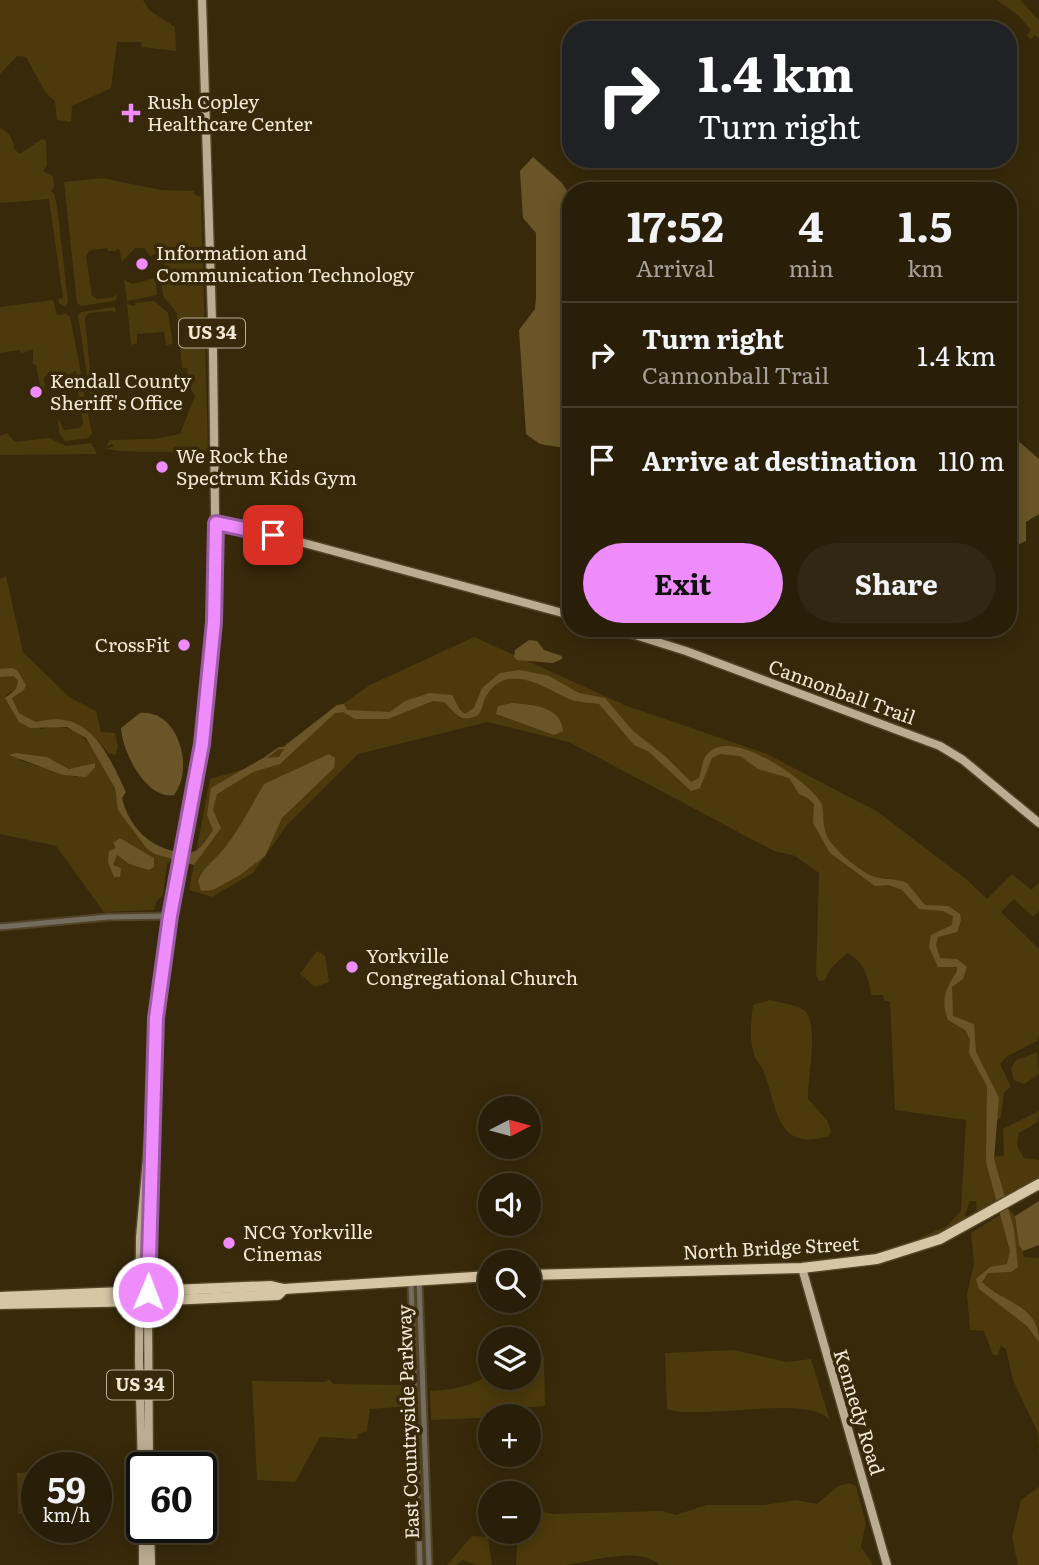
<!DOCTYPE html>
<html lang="en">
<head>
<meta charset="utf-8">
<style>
	:root { --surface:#291f08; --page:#312712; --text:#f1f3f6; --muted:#a5a29c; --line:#453d29; --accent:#ed8cfa }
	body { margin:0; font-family:Literata,serif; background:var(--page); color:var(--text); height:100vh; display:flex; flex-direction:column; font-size:26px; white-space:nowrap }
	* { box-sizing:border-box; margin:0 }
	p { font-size:23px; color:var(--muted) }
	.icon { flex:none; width:38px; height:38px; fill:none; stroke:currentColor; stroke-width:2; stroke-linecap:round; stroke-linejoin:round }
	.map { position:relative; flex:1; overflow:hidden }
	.side { position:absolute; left:562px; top:182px; width:455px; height:455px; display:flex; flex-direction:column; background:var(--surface); border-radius:28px; box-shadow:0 4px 18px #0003,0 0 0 2px var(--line) }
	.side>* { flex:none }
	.top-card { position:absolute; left:562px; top:21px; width:455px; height:147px; border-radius:28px; box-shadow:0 4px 18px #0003,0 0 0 2px var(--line); background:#202124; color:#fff; overflow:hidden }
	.needle { width:46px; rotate:84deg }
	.tools { position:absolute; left:478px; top:1096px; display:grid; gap:14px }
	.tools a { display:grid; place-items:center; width:63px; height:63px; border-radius:50%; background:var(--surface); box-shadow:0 4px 18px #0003,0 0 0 2px var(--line); font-size:35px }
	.speed { position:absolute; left:21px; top:1452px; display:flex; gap:14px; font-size:35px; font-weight:700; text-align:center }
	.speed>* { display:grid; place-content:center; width:91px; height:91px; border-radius:50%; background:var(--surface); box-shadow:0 4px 18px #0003,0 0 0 2px var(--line); line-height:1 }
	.speed small { font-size:18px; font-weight:400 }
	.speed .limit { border:4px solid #111; border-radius:10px; background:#fff; color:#111 }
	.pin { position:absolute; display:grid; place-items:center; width:60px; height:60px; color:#fff; margin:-30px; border-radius:14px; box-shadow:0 4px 10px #0006 }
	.me { position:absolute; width:77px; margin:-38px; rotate:1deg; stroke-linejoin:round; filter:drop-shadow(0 0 5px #0008) }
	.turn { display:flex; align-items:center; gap:24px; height:147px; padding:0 21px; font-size:32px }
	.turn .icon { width:91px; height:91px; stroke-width:2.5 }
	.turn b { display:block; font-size:49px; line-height:60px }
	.eta { display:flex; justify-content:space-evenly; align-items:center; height:119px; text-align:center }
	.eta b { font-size:42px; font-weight:700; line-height:49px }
	.action { display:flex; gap:14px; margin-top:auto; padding:14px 21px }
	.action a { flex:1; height:80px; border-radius:42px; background:var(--accent); color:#111; font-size:28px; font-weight:700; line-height:80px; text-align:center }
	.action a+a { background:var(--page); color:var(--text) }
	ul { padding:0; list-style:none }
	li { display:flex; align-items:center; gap:21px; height:105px; padding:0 21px; border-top:2px solid var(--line) }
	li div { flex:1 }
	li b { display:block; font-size:26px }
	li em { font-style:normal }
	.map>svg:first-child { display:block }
	.green { fill:#4d3a0c; fill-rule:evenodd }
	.water { fill:#6a5528 }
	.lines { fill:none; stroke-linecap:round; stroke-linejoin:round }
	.stream { stroke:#6a5528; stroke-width:2 }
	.minor-casing { stroke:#514427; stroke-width:9 }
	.major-casing { stroke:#514427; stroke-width:11 }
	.highway-casing { stroke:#514427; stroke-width:13 }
	.minor { stroke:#736c5f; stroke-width:5 }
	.major { stroke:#bbad91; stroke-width:8 }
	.highway { stroke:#d7c6a4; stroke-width:10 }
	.route-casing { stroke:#9a5ba2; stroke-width:18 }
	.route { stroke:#ed8cfa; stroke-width:12 }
	.poi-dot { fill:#ed8cfa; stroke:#37290a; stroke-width:2.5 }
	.labels { text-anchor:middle; stroke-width:7; stroke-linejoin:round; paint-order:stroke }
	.shield { fill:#37290a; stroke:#baaf9a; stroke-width:2 }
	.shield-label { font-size:18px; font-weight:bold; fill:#f2e9d8 }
	.poi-label { font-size:19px; fill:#f2e9d8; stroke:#37290a; text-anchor:start }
	.street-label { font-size:19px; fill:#f2e9d8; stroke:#37290a }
</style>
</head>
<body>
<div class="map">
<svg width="1039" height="1565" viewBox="0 0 1039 1565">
	<rect width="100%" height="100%" fill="#37290a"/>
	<g class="green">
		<polygon points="0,0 143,0 149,10 175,27 176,51 142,47 141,42 117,42 111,88 72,106 71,122 57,120 55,101 46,93 26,57 17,56 0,74"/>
		<polygon points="997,0 1020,0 1039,20 1039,38 1035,35 1031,39 1027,36 1031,30 1018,15"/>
		<path d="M0,128C9,131 14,141 14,149L20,154L42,139L46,140L47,165L43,171L53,176L54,186L51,192L54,193L57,206L68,302L65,307L59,303L58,299L63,298L49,199L0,203Z"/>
		<path d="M102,178L161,190L194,191V194L201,197L208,449L203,456C176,448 140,455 105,449L114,446L112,444L107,446L109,440L154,439L180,434L195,396L190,387L187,368H182L177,313L163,296L160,275L167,272L168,267L158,261L157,253L150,256L144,248H135L122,262L119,248L115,251H108L107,248L90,250L86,255L92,296L97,299L114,297L116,294L117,298L114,301L81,306L77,303L64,182Z"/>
		<polygon points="155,278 157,295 127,301 124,280 132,284"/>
		<polygon points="53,300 57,315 66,314 70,317 83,383 75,384 76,371 67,375 66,372 55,373 55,377 48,374 44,378 45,388 41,391 36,365 33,364 33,349 22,353 19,350 0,353 0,307"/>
		<polygon points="154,301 168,313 173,344 166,345 164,332 137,334 137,343 131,345 127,304 135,306 135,303"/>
		<polygon points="115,307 116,313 112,311 88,313 85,318 92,392 95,394 90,394 78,315 81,312"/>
		<polygon points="78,390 83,390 92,433 88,438 65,441 59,433 58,418 64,430 80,428 83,424"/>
		<polygon points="7,433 15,442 49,438 66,446 91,443 97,454 0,455 0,436"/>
		<path d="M6,576L23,652L69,697L96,711L101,732L115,733L118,747L115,755L108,753C90,728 67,714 36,722L19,713L12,698L20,693L17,670L0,669V579Z"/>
		<path d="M474,637L627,706L767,754L878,812L967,880L987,899L1012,874L1031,890L1039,883V911L1033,917L1014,899L1001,912L1039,949V1035L1037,1041L1006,1057L1000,1064L1011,1087L1004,1092L1001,1117L988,1128L987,1157L1004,1156L1003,1129L1039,1111L1038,1122L1019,1133L1017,1146L1024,1158L1039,1160V1179L977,1215L976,1201H970L965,1215L969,1221L919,1241V1238L947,1226L961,1211L966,1120L895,1110L890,1001H884L883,995H871C869,978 864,961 847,953L831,968L825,980L819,981L816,976L819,873L795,856L774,851L569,742L487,722L358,754L287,825L253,873L212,897L189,890L210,779L255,766L370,685Z"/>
		<path d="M8,675L15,676L18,682L16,689L6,695L19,722L42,729L55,726L76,730L96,751L115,788C114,812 149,856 173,858L167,864L163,895L157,901L154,910L104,912L56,846L0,834V677ZM16,753L47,757L69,769L94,763L76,777L21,761ZM120,838L154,858V867L151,869L129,864L117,855L113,866L121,867H110L109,851L117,848Z"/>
		<polygon points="317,951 325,956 329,982 315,987 300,974"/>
		<path d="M770,1000C780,1003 793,1004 802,1009C821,1019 807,1078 808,1099L827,1120L831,1131L829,1136C775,1152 778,1108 764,1072C762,1066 755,1060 754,1054C749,1038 751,1021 753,1005Z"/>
		<polygon points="1037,1052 1039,1074 1024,1084 1014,1080 1011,1069 1015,1061"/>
		<polygon points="1009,1209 1015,1216 1024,1257 1039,1258 1039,1457 1038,1433 1013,1380 1006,1349 1001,1346 998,1355 993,1355 984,1331 970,1330 967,1294 974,1264 971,1233"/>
		<path d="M734,1350L786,1362L811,1359L830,1421C812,1393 700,1421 667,1409L665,1353Z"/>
		<path d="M529,1357H544L545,1406L528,1407L527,1416L431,1420L430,1391C454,1389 469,1388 490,1374V1377H528Z"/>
		<polygon points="329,1379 333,1384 408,1385 410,1408 407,1411 399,1407 370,1409 367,1431 358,1434 357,1439 320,1437 295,1482 257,1480 252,1381 326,1382"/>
		<polygon points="37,1472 37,1514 18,1514 17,1473"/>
		<path d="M849,1483L856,1486L866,1523L861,1547L873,1565H659C641,1545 588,1562 565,1565C549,1565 532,1565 516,1565L518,1531H528L531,1508L552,1514L662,1511L676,1515L707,1505H764L796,1500L817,1504L838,1486Z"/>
		<polygon points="1039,1487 1039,1565 1018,1565 1012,1537 1021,1500"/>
		<polygon points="472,1536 488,1537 492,1565 477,1565 463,1560 456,1565 447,1565"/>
	</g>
	<g class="water">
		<polygon points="533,157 562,183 570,195 570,449 540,444 526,434 519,330 535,309 536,297 536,233 523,218 520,171"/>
		<polygon points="1008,432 1039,459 1039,514 1026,522 1026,541 1008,549"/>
		<polygon points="529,640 537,641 544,650 562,656 562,659 553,663 517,660 514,657 515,650"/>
		<path d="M12,668L17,670L26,685L24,690L12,698L19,713L36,722C89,708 107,752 126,792L122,798C129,827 150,848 179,852C184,852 190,854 195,851C203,847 208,837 213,830L207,815L211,788L263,758L279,757L287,744L337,705L344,704L347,710L390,712L405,701L430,693L452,695L460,710L465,714L474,708L482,688L500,673L520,670L549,676L579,693L605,698L633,731L665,756L691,782L699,778C703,767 701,757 712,750C737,732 805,779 820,801C827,811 818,828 833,845C841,855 862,873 875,877C885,880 896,878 907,883L925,905L948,906L960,914L961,920L957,932L938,937L936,945L940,958L957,959L967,967L963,979L952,987L953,1016L974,1024L976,1052L999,1098L994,1159L1014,1229L1018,1267L1011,1272L988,1273L982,1282C1002,1303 1039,1304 1039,1342L1027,1326L979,1289L976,1279L990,1267L1007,1264L1010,1251L986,1162L987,1086L969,1053L970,1039L965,1030L948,1020C940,999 946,989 957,971V967H938L929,947L931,935L952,925L953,916L943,911L919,909L902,890L889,885L875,886L830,853L813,823L814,804L808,798L799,794L789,778L758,769L740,756L720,754L712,758L700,788L691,791L648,751L634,745L599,704C590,702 581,703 572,700C547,690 509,660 487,695C482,702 484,708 478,715C460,724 456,713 444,702L433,701L388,719H355L343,712L335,713L280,764L253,772L217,794L213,810L221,828L194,865L155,854L147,849L118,810L115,788L86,738L67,727L30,728L19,722L5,698L16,689L18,681L14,676L0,677V669Z"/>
		<path d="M512,703C531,705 561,705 563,731L554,735L496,714L498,706Z"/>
		<path d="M140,713C178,709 195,768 174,795C146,800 122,751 121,728Z"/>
		<polygon points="16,753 47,757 69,769 95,763 95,767 86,777 63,775 9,755"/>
		<path d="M329,754L335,758L334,768L282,818L265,856L240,875L213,890L201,891L198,881C203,867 213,862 222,851C239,831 251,806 264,784Z"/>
		<polygon points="120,838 154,858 154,867 149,870 129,864 117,855 113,865 121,868 120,877 114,877 108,862 109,851 116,848 113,843"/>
		<polygon points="1039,1201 1039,1245 1023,1251 1019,1245 1015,1216"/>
	</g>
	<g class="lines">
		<polyline class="stream" points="265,758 279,748 287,748"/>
		<g class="minor-casing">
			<g id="minor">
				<polyline points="0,927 108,917 170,916"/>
				<polyline points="419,1279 429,1565"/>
				<polyline points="411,1281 420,1565"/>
			</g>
		</g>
		<g class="major-casing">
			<g id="major">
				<polyline points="216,523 278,536 570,615"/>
				<polyline points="613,628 686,651 940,746 963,760 1039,823"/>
				<polyline points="802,1268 887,1565"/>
				<polyline points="142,1468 139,1360 140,1237 151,1115"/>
				<polyline points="149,1468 148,1301 156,1018 170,916 202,744 216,588 213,352 202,0"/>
				<polyline points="143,1528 143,1565"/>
				<polyline points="150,1528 151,1565"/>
			</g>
		</g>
		<g class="highway-casing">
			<g id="highway">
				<polyline points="528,1275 802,1268 877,1259 940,1239 1039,1184"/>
				<polyline points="0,1297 271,1286 284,1289 490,1276"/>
				<polyline points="0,1304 148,1301 278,1295 284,1289"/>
			</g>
		</g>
		<use href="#minor" class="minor"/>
		<use href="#major" class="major"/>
		<use href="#highway" class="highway"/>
	</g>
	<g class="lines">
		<g class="route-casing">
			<polyline id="route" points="148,1292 156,1018 170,916 202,744 214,622 216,523 273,535"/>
		</g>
		<use href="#route" class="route"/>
	</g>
	<g class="poi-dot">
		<path d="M127.5 102.5h7v7h7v7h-7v7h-7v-7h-7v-7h7z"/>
		<circle cx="142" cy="264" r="7"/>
		<circle cx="36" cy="392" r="7"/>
		<circle cx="162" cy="467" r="7"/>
		<circle cx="184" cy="645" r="7"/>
		<circle cx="352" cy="967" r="7"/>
		<circle cx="229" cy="1243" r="7"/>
	</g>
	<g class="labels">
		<g class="shield">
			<rect x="179" y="318.5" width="66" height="29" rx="5"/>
			<rect x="107" y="1370.5" width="66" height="29" rx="5"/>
		</g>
		<g class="shield-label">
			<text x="212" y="339">US 34</text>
			<text x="140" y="1391">US 34</text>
		</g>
		<g class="poi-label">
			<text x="147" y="109">Rush Copley<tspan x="147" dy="22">Healthcare Center</tspan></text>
			<text x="156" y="260">Information and<tspan x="156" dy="22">Communication Technology</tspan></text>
			<text x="50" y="388">Kendall County<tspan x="50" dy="22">Sheriff's Office</tspan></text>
			<text x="176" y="463">We Rock the<tspan x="176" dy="22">Spectrum Kids Gym</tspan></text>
			<text x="170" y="652" text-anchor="end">CrossFit</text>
			<text x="366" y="963">Yorkville<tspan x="366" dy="22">Congregational Church</tspan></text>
			<text x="243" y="1239">NCG Yorkville<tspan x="243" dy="22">Cinemas</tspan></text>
		</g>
		<g class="street-label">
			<text transform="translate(842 692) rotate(20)" y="7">Cannonball Trail</text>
			<text transform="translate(771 1248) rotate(-3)" y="7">North Bridge Street</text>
			<text transform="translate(859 1412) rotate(73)" y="7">Kennedy Road</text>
			<text transform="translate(408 1422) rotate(-92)" y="7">East Countryside Parkway</text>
		</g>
	</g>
</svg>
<div class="tools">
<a><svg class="needle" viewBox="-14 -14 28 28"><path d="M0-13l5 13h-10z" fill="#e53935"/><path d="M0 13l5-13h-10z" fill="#a5a29c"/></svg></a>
<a><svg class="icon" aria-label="sound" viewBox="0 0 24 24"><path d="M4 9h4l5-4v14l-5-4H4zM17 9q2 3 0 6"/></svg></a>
<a><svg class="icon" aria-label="search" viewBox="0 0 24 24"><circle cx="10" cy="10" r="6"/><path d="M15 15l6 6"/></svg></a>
<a><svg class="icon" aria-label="layers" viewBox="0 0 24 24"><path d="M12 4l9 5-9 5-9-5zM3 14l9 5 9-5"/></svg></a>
<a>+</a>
<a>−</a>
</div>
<div class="speed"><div>59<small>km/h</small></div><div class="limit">60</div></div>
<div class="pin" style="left:273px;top:535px;background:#d93025"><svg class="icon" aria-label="arrive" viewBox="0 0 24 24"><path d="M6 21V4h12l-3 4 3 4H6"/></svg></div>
<svg class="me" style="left:148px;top:1292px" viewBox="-20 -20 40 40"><circle r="17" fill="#ed8cfa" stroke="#fff" stroke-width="3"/><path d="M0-11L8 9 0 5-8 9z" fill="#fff"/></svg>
<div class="top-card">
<div class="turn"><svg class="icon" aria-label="right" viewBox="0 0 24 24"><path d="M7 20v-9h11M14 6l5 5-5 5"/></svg><div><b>1.4 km</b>Turn right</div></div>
</div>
<section class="side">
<div class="eta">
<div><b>17:52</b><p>Arrival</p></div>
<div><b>4</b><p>min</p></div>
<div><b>1.5</b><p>km</p></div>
</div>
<ul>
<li><svg class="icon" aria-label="right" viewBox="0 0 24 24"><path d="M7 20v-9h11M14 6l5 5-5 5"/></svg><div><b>Turn right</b><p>Cannonball Trail</p></div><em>1.4 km</em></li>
<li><svg class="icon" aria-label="arrive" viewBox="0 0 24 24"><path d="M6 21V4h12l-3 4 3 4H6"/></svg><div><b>Arrive at destination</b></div><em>110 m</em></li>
</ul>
<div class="action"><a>Exit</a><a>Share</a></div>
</section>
</div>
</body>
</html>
